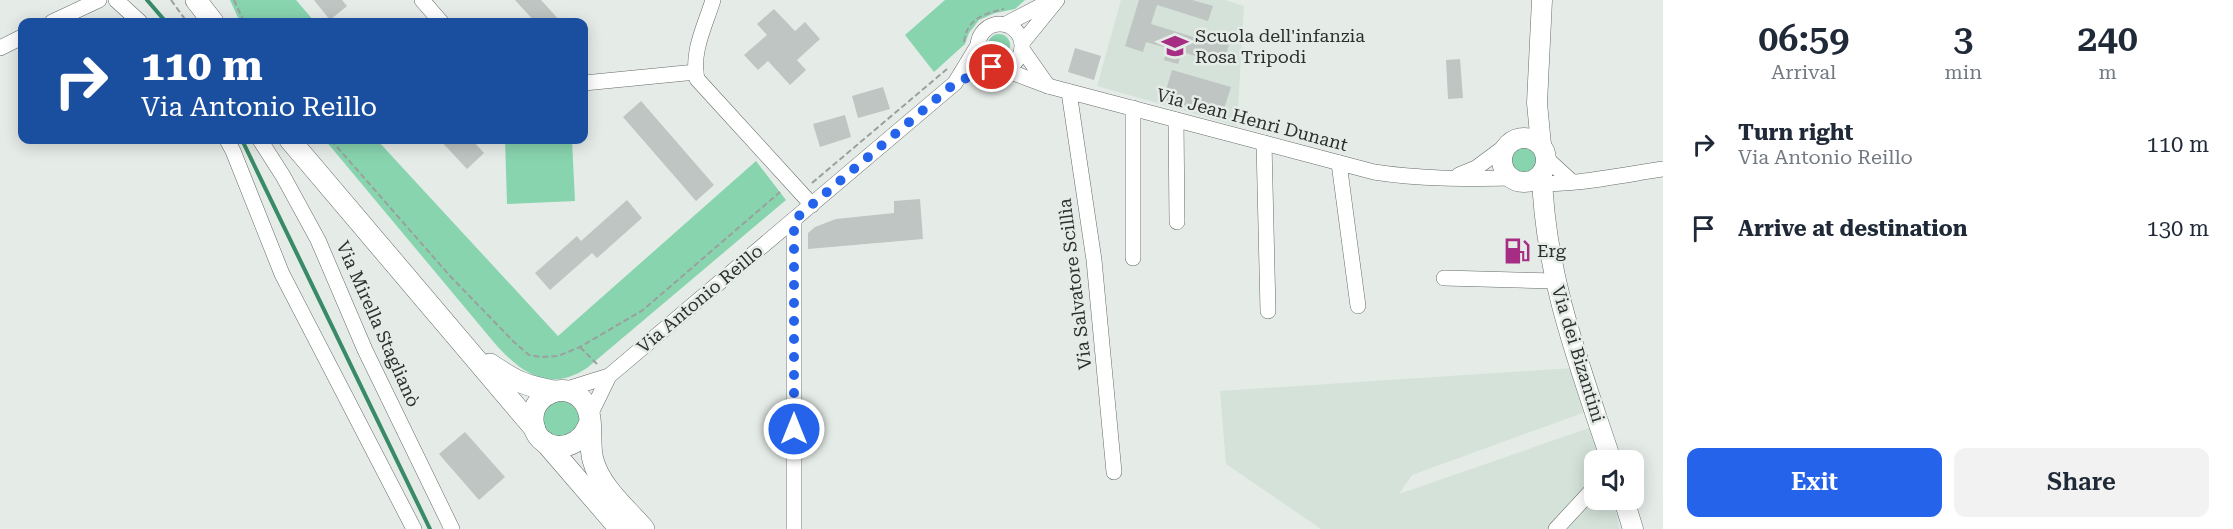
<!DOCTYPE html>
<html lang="en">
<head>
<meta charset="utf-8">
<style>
	:root { --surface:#fff; --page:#f2f2f3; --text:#1f2937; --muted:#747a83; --accent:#2563eb }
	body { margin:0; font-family:"Roboto Serif",serif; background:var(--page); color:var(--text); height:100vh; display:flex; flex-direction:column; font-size:22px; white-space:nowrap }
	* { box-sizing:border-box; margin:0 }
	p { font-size:20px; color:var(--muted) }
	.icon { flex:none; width:33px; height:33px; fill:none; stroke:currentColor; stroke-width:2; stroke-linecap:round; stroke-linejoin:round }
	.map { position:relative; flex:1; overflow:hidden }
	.details { display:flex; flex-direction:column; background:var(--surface); width:570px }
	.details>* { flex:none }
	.top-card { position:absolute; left:18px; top:18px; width:570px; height:126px; border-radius:12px; box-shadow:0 3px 15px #0003; background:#1a4fa0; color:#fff; overflow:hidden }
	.buttons { position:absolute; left:1584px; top:450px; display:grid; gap:12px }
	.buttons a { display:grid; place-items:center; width:60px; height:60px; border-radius:12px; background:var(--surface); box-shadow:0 3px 15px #0003; font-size:30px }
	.pin { position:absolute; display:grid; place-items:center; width:51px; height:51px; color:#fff; margin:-26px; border:3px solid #fff; border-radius:50%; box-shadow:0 2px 6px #0007 }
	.me { position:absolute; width:66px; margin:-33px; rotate:0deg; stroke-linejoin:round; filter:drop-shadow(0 0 4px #0008) }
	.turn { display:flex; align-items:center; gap:21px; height:126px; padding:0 24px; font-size:27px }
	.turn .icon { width:78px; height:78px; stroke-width:2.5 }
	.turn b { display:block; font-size:42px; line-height:51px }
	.eta { display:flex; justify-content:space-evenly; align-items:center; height:102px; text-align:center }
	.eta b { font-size:36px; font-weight:600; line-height:42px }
	.cta { display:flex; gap:12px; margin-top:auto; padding:12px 24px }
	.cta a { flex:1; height:69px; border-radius:12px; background:var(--accent); color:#fff; font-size:24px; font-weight:600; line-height:69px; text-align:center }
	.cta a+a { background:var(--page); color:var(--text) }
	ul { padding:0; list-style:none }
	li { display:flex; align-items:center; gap:18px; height:84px; padding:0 24px }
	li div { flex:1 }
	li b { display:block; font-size:22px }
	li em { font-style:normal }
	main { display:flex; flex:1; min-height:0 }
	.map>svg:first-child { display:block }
	.built { fill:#d4e2da }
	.green { fill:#88d4af }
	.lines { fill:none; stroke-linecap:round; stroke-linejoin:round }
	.stream { stroke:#398a68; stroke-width:4 }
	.building { fill:#bfc5c2 }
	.minor-casing { stroke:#656b68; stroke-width:16 }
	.tertiary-casing { stroke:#656b68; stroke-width:21 }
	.secondary-casing { stroke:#656b68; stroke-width:22 }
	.path { stroke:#9ba09d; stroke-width:2; stroke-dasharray:6 3; stroke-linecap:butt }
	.minor { stroke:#fff; stroke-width:15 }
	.tertiary { stroke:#fff; stroke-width:20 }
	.secondary { stroke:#fff; stroke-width:21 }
	.route { stroke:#2563eb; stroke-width:10; stroke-dasharray:0 18 }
	.labels { text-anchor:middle; stroke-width:5; stroke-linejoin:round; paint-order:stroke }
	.poi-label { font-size:18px; fill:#2d302e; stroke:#e5ece8; text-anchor:start }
	.street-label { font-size:18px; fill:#2d302e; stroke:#e5ece8 }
</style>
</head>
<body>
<main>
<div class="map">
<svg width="1663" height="529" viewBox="0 0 1663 529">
	<rect width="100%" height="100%" fill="#e5ece8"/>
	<g class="built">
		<polygon points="1121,0 1225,0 1244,6 1237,126 1097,86"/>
		<polygon points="1573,368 1588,411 1412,475 1399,494 1592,427 1602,460 1594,460 1594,478 1549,529 1321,529 1226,464 1220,391"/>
		<polygon points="1594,497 1594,500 1601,500 1614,505 1620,529 1564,529"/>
	</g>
	<g class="green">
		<polygon points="230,0 296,0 314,21 312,22 240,22"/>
		<polygon points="945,0 1025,0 1015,9 995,13 979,20 969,33 965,44 934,72 905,35"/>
		<circle cx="999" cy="45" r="11"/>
		<path d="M325,140H377L558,336L756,161L786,200L587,368C550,392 524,375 497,346Z"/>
		<polygon points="505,140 572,140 575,201 507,204"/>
		<circle cx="1522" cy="159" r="16"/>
		<circle cx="561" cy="419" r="18"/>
	</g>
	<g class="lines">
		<g class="stream">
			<polyline points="147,0 166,22"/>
			<polyline points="242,140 430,529"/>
		</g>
	</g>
	<g class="building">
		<polygon points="314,0 342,0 347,6 330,20"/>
		<polygon points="515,0 541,0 561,22 535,22"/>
		<polygon points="1139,0 1192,0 1213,6 1208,21 1157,5 1151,24 1203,40 1205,34 1230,41 1223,64 1182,52 1178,64 1164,60 1167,48 1146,42 1143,52 1125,46"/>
		<polygon points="774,9 795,31 805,22 820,39 797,60 806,70 790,85 768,61 758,70 744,55 767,35 757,24"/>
		<polygon points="1075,48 1101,56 1094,80 1068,72"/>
		<polygon points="1460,59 1463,98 1448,99 1446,60"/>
		<polygon points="1172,70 1231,87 1221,118 1163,100"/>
		<polygon points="883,87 890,109 858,118 852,96"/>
		<polygon points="641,101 714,185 696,201 623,117"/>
		<polygon points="845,115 851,137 820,147 813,124"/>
		<polygon points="440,140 472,140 484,153 467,169"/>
		<polygon points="920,199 923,239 808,249 808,233 815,227 836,219 894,213 894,201"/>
		<polygon points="627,200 642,218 597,258 592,253 550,290 535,273 577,236 581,241"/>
		<polygon points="465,432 505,477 479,500 439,454"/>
	</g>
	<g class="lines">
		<g class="minor-casing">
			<g id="minor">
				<polyline points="116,0 140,22"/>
				<polyline points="422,0 441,22"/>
				<path d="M713,0C705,26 691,52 697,79L812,205"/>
				<polyline points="52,22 99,0"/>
				<circle cx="1000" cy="46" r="22"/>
				<polyline points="1006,24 1052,0"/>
				<polyline points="1022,43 1057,0"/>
				<polyline points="0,48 22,37"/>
				<polyline points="1022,49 1048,86"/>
				<path d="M1000,68L1048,86L1374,172C1419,179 1463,179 1510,178"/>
				<polyline points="584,83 696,72"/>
				<polyline points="1069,92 1094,260 1114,472"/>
				<polyline points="1133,108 1133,258"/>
				<polyline points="1176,120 1177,222"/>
				<polyline points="227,140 233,151 282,274 414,529"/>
				<polyline points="260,140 283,176 318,240 365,350 452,529"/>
				<polyline points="1264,143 1268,311"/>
				<polyline points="1547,159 1571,181"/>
				<polyline points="1339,163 1358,306"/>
				<polyline points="1459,175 1476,168 1507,145"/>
				<path d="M1530,182C1564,188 1627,174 1663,169"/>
				<polyline points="794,220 794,529"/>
				<polyline points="1444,278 1555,281"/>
				<polyline points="564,390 609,376 955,83 977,47"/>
				<polyline points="590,415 609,376"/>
				<polyline points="1556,529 1594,488"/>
			</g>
		</g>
		<g class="tertiary-casing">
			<g id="tertiary">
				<circle cx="1524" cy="160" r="22"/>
				<polyline points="1541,145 1537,103 1542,0"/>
				<path d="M1542,173C1544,273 1580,367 1611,460"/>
				<polyline points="1624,500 1633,529"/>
			</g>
		</g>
		<g class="secondary-casing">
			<g id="secondary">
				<polyline points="196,0 213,22"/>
				<polyline points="290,140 535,429"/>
				<path d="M490,364C515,381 525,386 554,391"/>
				<path d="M589,424C578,456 534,453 533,420C532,392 568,380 584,402C595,417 588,442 593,460C600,487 627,509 644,529"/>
				<polyline points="545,442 620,529"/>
			</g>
		</g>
		<g class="path">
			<polyline points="171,0 187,22"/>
			<polyline points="234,0 244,22"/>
			<path d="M964,42C967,18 984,14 1004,9"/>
			<polyline points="331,140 450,276 514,342 529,355 541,357 558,356 580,347 643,310 780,192"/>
			<polyline points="812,183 947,69"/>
			<polyline points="580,347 597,364"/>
		</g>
		<use href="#minor" class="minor"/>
		<use href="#tertiary" class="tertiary"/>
		<use href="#secondary" class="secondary"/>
	</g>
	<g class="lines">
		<polyline class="route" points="794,429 794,220 955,83 992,67"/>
	</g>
	<defs>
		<g id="school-bare" transform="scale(2.07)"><path d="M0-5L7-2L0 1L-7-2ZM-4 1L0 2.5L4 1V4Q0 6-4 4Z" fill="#a62d83" stroke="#e5ece8" stroke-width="2.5" paint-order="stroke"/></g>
		<g id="fuel-bare" transform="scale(2.07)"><path d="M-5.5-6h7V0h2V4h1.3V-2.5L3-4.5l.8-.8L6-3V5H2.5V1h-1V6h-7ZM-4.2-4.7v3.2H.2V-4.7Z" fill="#a62d83" stroke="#e5ece8" stroke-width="2.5" paint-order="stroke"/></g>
	</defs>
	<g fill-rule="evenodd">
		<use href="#school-bare" x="1175" y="46"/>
		<use href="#fuel-bare" x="1517" y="251"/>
	</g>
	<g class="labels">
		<g class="poi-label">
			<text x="1195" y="42">Scuola dell'infanzia<tspan x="1195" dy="21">Rosa Tripodi</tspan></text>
			<text x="1537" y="257">Erg</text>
		</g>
		<g class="street-label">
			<text transform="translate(1252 120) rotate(15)" y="6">Via Jean Henri Dunant</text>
			<text transform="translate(1075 284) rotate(-97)" y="6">Via Salvatore Scillìa</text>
			<text transform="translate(700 299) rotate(-40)" y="6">Via Antonio Reillo</text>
			<text transform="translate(378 324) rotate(66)" y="6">Via Mirella Staglianò</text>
			<text transform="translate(1578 354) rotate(73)" y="6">Via dei Bizantini</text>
		</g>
	</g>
</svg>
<div class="buttons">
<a><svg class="icon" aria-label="sound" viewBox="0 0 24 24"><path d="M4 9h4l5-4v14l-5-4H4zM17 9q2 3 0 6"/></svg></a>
</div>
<div class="pin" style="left:992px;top:67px;background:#d93025"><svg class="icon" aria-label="arrive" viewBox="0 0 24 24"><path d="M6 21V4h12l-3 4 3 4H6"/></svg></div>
<svg class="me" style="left:794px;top:429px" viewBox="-20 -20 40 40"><circle r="17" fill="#2563eb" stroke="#fff" stroke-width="3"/><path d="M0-11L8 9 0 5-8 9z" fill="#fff"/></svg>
<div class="top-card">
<div class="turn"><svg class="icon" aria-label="right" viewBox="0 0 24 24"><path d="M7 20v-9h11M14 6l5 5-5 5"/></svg><div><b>110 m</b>Via Antonio Reillo</div></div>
</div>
</div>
<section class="details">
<div class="eta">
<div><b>06:59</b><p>Arrival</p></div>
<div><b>3</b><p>min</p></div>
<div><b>240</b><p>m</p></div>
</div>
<ul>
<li><svg class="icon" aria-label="right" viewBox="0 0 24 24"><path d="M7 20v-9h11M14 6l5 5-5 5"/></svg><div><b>Turn right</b><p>Via Antonio Reillo</p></div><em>110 m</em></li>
<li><svg class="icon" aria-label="arrive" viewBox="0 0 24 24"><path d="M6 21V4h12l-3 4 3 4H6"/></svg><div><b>Arrive at destination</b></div><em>130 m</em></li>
</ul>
<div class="cta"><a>Exit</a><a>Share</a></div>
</section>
</main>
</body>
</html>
